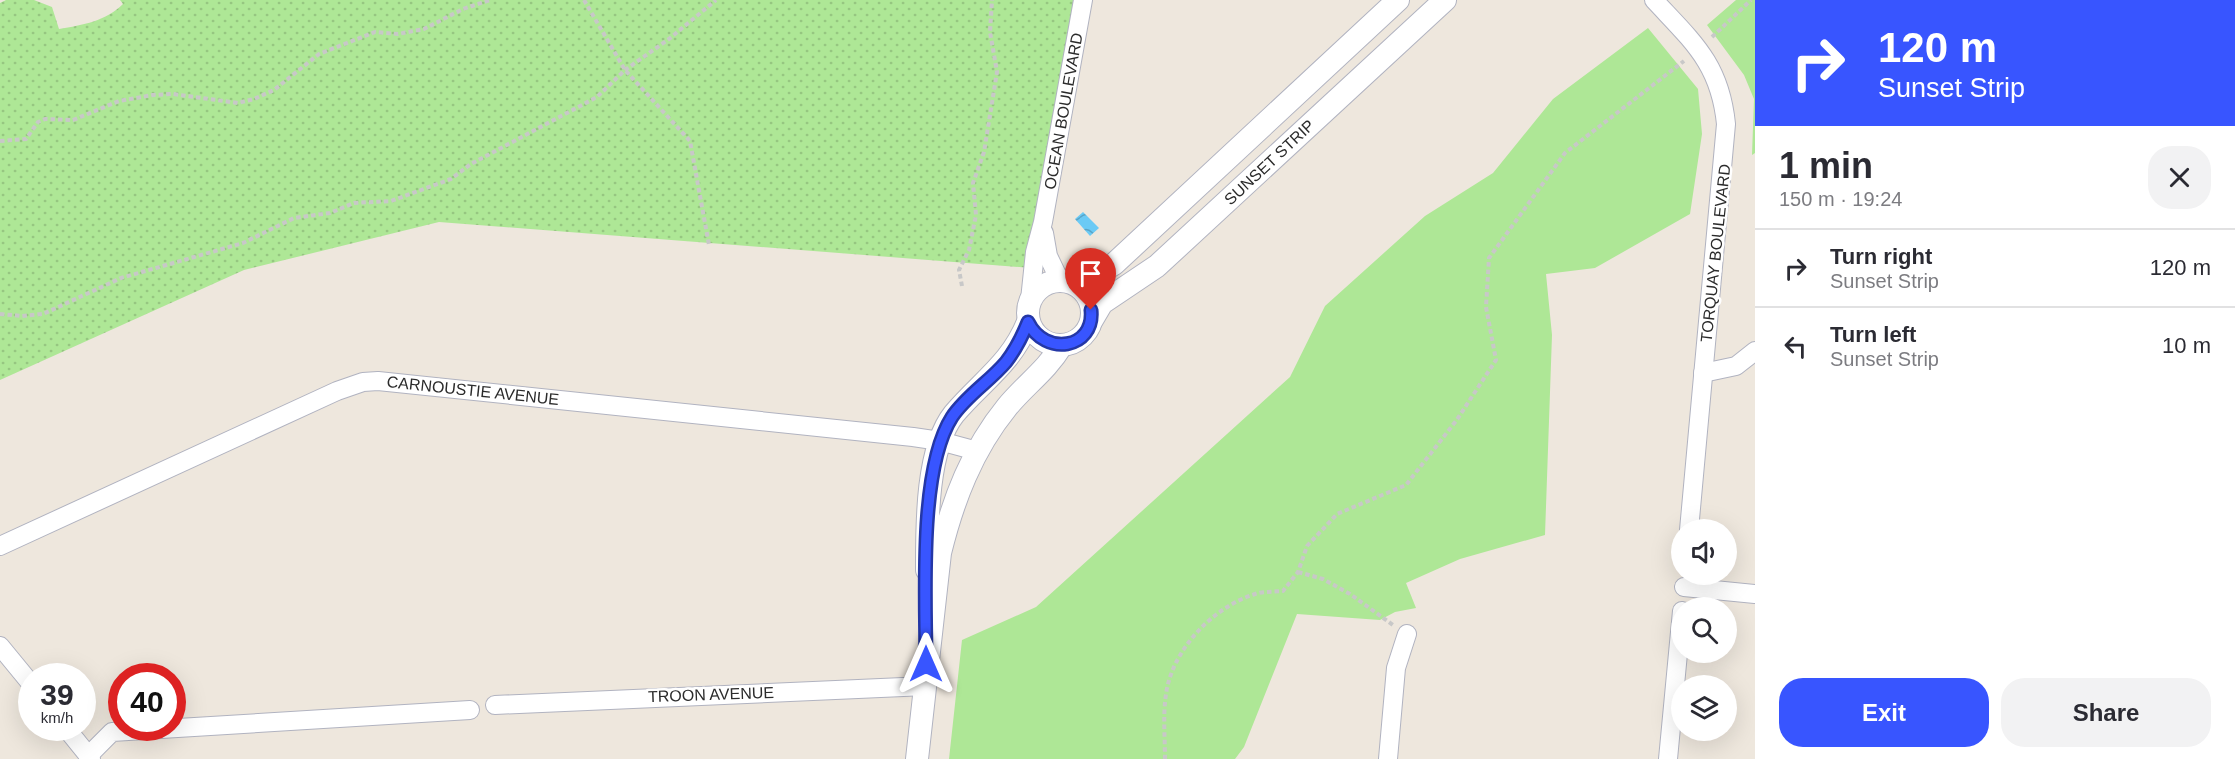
<!DOCTYPE html>
<html lang="en">
<head>
<meta charset="utf-8">
<style>
	:root { --surface:#fff; --page:#f2f2f3; --text:#2b2b33; --muted:#7c7c81; --line:#e1e1e2; --accent:#3855ff }
	body { margin:0; font-family:Helvetica,sans-serif; background:var(--page); color:var(--text); height:100vh; display:flex; flex-direction:column; font-size:22px; white-space:nowrap }
	* { box-sizing:border-box; margin:0 }
	p { font-size:20px; color:var(--muted) }
	.icon { flex:none; width:33px; height:33px; fill:none; stroke:currentColor; stroke-width:2; stroke-linecap:round; stroke-linejoin:round }
	.map { position:relative; flex:1; overflow:hidden }
	.side { display:flex; flex-direction:column; background:var(--surface); width:480px }
	.side>* { flex:none }
	.guide { background:#3855ff; color:#fff; overflow:hidden }
	.buttons { position:absolute; left:1671px; top:519px; display:grid; gap:12px }
	.buttons a { display:grid; place-items:center; width:66px; height:66px; border-radius:50%; background:var(--surface); box-shadow:0 6px 24px #0002; font-size:30px }
	.speed { position:absolute; left:18px; top:663px; display:flex; gap:12px; font-size:30px; font-weight:700; text-align:center }
	.speed>* { display:grid; place-content:center; width:78px; height:78px; border-radius:50%; background:var(--surface); box-shadow:0 6px 24px #0002; line-height:1 }
	.speed small { font-size:15px; font-weight:400 }
	.speed .limit { border:9px solid #d22; background:#fff; color:#111 }
	.pin { position:absolute; display:grid; place-items:center; width:51px; height:51px; color:#fff; margin:-62px -26px; border-radius:50% 50% 50% 0; rotate:-45deg; box-shadow:0 0 6px #0007 }
	.pin .icon { rotate:45deg }
	.me { position:absolute; width:66px; margin:-33px; rotate:0deg; stroke-linejoin:round; filter:drop-shadow(0 0 4px #0008) }
	.turn { display:flex; align-items:center; gap:21px; height:126px; padding:0 24px; font-size:27px }
	.turn .icon { width:78px; height:78px; stroke-width:2.5 }
	.turn b { display:block; font-size:42px; line-height:51px }
	.round { display:grid; place-items:center; flex:none; width:63px; height:63px; border-radius:24px; background:var(--page) }
	.summary { display:flex; align-items:center; justify-content:space-between; height:102px; padding:0 24px }
	h1 { font-size:36px; font-weight:600; line-height:45px }
	.cta { display:flex; gap:12px; margin-top:auto; padding:12px 24px }
	.cta a { flex:1; height:69px; border-radius:24px; background:var(--accent); color:#fff; font-size:24px; font-weight:600; line-height:69px; text-align:center }
	.cta a+a { background:var(--page); color:var(--text) }
	ul { padding:0; list-style:none }
	li { display:flex; align-items:center; gap:18px; height:78px; padding:0 24px; border-top:2px solid var(--line) }
	li div { flex:1 }
	li b { display:block; font-size:22px }
	li em { font-style:normal }
	main { display:flex; flex:1; min-height:0 }
	.map>svg:first-child { display:block }
	.grass { fill:url(#grass-dots) }
	.park { fill:#aee796 }
	.water { fill:url(#water-waves) }
	.lines { fill:none; stroke-linecap:round; stroke-linejoin:round }
	.minor-casing { stroke:#b1b3c0; stroke-width:20 }
	.tertiary-casing { stroke:#b1b3c0; stroke-width:24 }
	.path { stroke:#c8c8c8; stroke-width:4; stroke-dasharray:4.5 3; stroke-linecap:butt }
	.minor { stroke:#fff; stroke-width:18 }
	.tertiary { stroke:#fff; stroke-width:22 }
	.route-casing { stroke:#2437a6; stroke-width:15 }
	.route { stroke:#3855ff; stroke-width:10 }
	.labels { text-anchor:middle; stroke-width:5; stroke-linejoin:round; paint-order:stroke }
	.street-label { font-size:16px; fill:#2b2b2b; stroke:#fff }
</style>
</head>
<body>
<main>
<div class="map">
<svg width="1755" height="759" viewBox="0 0 1755 759">
	<defs>
		<pattern id="grass-dots" width="8" height="8" patternUnits="userSpaceOnUse" patternTransform="scale(1.5)"><rect width="8" height="8" fill="#aee796"/><path d="M2 2h.1M6 6h.1" fill="none" stroke="#96c681" stroke-width="1.8" stroke-linecap="round"/></pattern>
		<pattern id="water-waves" width="16" height="10" patternUnits="userSpaceOnUse" patternTransform="scale(1.5)"><rect width="16" height="10" fill="#6bcaf5"/><path d="M0 5q4-4 8 0t8 0" fill="none" stroke="#58a4c7"/></pattern>
	</defs>
	<rect width="100%" height="100%" fill="#eee7dd"/>
	<path class="grass" d="M34,0L52,7L59,29C83,25 106,21 123,4L120,0H1084L1032,268L439,222L244,270L0,380V3L6,0Z"/>
	<g class="park">
		<polygon points="1736,0 1755,0 1755,153 1752,155 1754,99 1744,75 1707,25"/>
		<polygon points="1648,28 1698,89 1702,134 1690,214 1595,268 1546,274 1552,335 1545,535 1460,559 1406,583 1416,608 1395,612 1380,620 1297,614 1244,747 1235,759 949,759 962,640 1036,607 1290,377 1325,306 1425,216 1493,173 1553,99"/>
	</g>
	<polygon class="water" points="1083,212 1099,228 1090,236 1075,219"/>
	<g class="lines">
		<g class="minor-casing">
			<g id="minor">
				<path d="M1654,0C1693,42 1720,64 1726,124L1689,530"/>
				<polyline points="1044,233 1048,256 1060,281"/>
				<polyline points="1030,300 1035,252 1043,222 1083,0"/>
				<polyline points="1703,373 1736,366 1755,351"/>
				<polyline points="0,546 337,391 363,382 378,381 913,437 940,441 977,451"/>
				<polyline points="1684,587 1755,594"/>
				<polyline points="0,646 32,685"/>
				<polyline points="495,705 926,686"/>
				<polyline points="66,728 91,759"/>
				<polyline points="88,756 112,732 470,710"/>
				<polyline points="1388,759 1396,668 1407,634"/>
				<polyline points="1668,759 1682,611"/>
			</g>
		</g>
		<g class="tertiary-casing">
			<g id="tertiary">
				<circle cx="1060" cy="313" r="32"/>
				<polyline points="1073,282 1102,271 1114,264 1398,0"/>
				<polyline points="1092,320 1102,303 1157,266 1445,0"/>
				<path d="M927,570C927,527 926,449 954,414C982,381 1011,364 1028,322"/>
				<path d="M917,759L940,553C953,500 972,450 1007,407C1025,385 1046,371 1062,345"/>
			</g>
		</g>
		<g class="path">
			<polyline points="584,0 625,70 690,141 709,245"/>
			<polyline points="1712,37 1751,0"/>
			<polyline points="0,141 26,139 38,122 45,119 73,120 119,101 153,95 173,94 238,103 254,99 274,90 319,54 375,32 398,34 424,29 463,9 490,0"/>
			<polyline points="962,286 959,270 969,250 976,215 973,183 984,152 997,72 990,32 992,0"/>
			<polyline points="0,314 22,316 43,314 121,278 243,243 294,218 330,213 354,203 391,201 451,179 471,164 597,97 625,70 669,39 716,0"/>
			<polyline points="1298,572 1323,579 1350,594 1393,625"/>
			<path d="M1165,759C1165,735 1162,708 1168,684C1178,644 1216,606 1255,594C1264,591 1275,592 1283,591L1298,572L1307,546L1337,514L1406,485L1456,421L1496,360L1486,307L1489,258L1565,153L1684,61"/>
		</g>
		<use href="#minor" class="minor"/>
		<use href="#tertiary" class="tertiary"/>
	</g>
	<g class="lines">
		<g class="route-casing">
			<path id="route" d="M926,664C926,600 918,470 952,417C966,396 990,381 1006,362C1016,349 1022,337 1028,322C1045,357 1095,349 1091,310"/>
		</g>
		<use href="#route" class="route"/>
	</g>
	<g class="labels">
		<g class="street-label">
			<text transform="translate(1063 111) rotate(-80)" y="6">OCEAN BOULEVARD</text>
			<text transform="translate(1269 162) rotate(-43)" y="6">SUNSET STRIP</text>
			<text transform="translate(1715 253) rotate(-84)" y="6">TORQUAY BOULEVARD</text>
			<text transform="translate(473 390) rotate(6)" y="6">CARNOUSTIE AVENUE</text>
			<text transform="translate(711 694) rotate(-2)" y="6">TROON AVENUE</text>
		</g>
	</g>
</svg>
<div class="buttons">
<a><svg class="icon" aria-label="sound" viewBox="0 0 24 24"><path d="M4 9h4l5-4v14l-5-4H4zM17 9q2 3 0 6"/></svg></a>
<a><svg class="icon" aria-label="search" viewBox="0 0 24 24"><circle cx="10" cy="10" r="6"/><path d="M15 15l6 6"/></svg></a>
<a><svg class="icon" aria-label="layers" viewBox="0 0 24 24"><path d="M12 4l9 5-9 5-9-5zM3 14l9 5 9-5"/></svg></a>
</div>
<div class="speed"><div>39<small>km/h</small></div><div class="limit">40</div></div>
<div class="pin" style="left:1091px;top:310px;background:#d93025"><svg class="icon" aria-label="arrive" viewBox="0 0 24 24"><path d="M6 21V4h12l-3 4 3 4H6"/></svg></div>
<svg class="me" style="left:926px;top:664px" viewBox="-20 -20 40 40"><path d="M0-17L14 15 0 8-14 15z" fill="#3855ff" stroke="#fff" stroke-width="4"/></svg>
</div>
<section class="side">
<div class="guide">
<div class="turn"><svg class="icon" aria-label="right" viewBox="0 0 24 24"><path d="M7 20v-9h11M14 6l5 5-5 5"/></svg><div><b>120 m</b>Sunset Strip</div></div>
</div>
<div class="summary"><div><h1>1 min</h1><p>150 m · 19:24</p></div><a class="round"><svg class="icon" aria-label="close" viewBox="0 0 24 24"><path d="M6 6l12 12M18 6L6 18"/></svg></a></div>
<ul>
<li><svg class="icon" aria-label="right" viewBox="0 0 24 24"><path d="M7 20v-9h11M14 6l5 5-5 5"/></svg><div><b>Turn right</b><p>Sunset Strip</p></div><em>120 m</em></li>
<li><svg class="icon" aria-label="left" viewBox="0 0 24 24"><path d="M17 20v-9H6M10 6l-5 5 5 5"/></svg><div><b>Turn left</b><p>Sunset Strip</p></div><em>10 m</em></li>
</ul>
<div class="cta"><a>Exit</a><a>Share</a></div>
</section>
</main>
</body>
</html>
